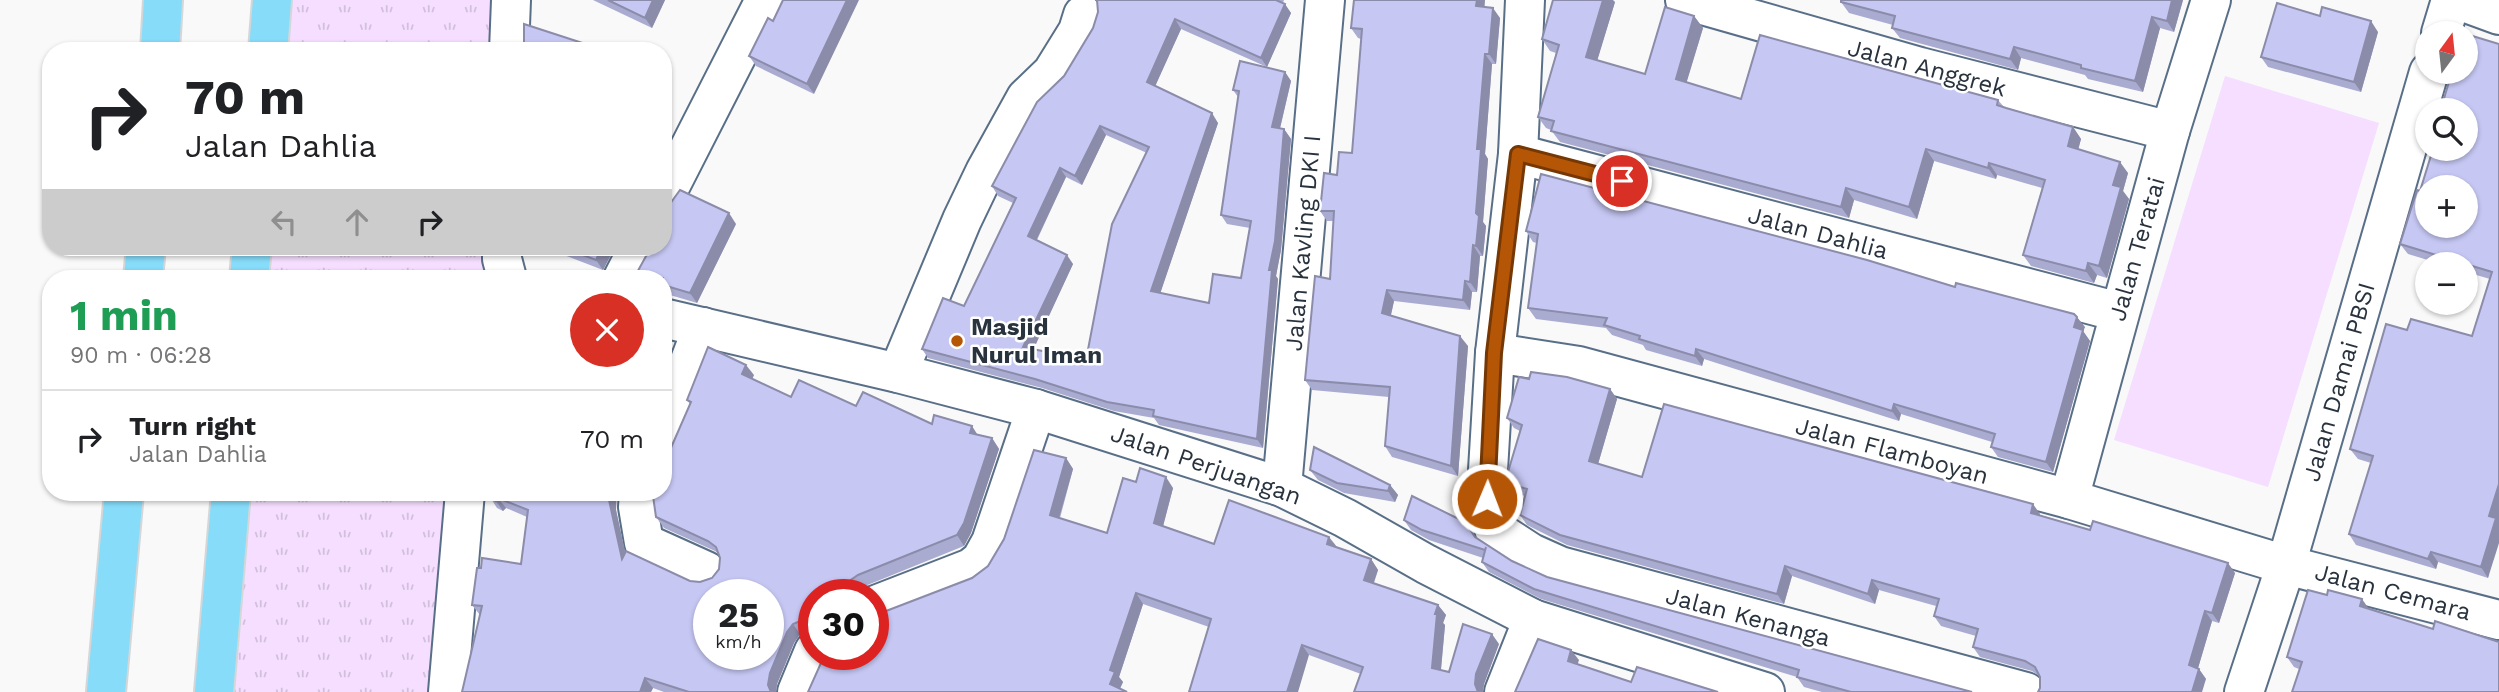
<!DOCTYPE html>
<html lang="en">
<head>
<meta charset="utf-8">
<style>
	:root { --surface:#fff; --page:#f2f2f2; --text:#202124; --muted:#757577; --line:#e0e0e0 }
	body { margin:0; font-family:"Work Sans",sans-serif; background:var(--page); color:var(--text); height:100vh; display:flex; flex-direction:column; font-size:26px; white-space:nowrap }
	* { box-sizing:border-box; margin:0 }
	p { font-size:23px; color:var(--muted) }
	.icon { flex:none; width:38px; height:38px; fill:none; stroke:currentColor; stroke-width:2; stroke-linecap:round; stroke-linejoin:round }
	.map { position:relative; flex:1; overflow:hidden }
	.drawer { position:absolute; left:42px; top:270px; width:630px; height:231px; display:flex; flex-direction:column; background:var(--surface); border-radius:28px; box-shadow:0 2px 5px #0004 }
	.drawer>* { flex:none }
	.top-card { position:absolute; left:42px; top:42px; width:630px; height:214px; border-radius:28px; box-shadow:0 2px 5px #0004; background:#fff; color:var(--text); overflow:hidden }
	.needle { width:46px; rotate:15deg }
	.buttons { position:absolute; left:2415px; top:21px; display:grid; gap:14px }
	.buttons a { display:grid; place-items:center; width:63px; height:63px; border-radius:50%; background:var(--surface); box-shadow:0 2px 5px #0004; font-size:35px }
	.speed { position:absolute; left:693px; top:579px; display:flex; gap:14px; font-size:35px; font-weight:700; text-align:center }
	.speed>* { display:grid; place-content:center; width:91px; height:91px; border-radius:50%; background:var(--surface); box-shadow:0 2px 5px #0004; line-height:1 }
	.speed small { font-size:18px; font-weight:400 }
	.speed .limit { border:10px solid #d22; background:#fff; color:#111 }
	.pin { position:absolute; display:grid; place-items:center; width:60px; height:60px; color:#fff; margin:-30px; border:4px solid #fff; border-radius:50%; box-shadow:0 2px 7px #0007 }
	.me { position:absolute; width:77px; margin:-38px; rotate:1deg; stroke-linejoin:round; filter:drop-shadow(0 0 5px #0008) }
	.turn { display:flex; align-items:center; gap:24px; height:147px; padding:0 28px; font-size:32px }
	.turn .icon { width:91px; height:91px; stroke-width:2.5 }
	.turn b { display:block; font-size:49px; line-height:60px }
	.lanes { display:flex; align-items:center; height:66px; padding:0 28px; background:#0003; justify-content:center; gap:35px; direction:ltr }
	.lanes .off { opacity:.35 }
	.round { display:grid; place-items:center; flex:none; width:74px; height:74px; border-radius:37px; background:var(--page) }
	.summary { display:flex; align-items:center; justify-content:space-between; height:119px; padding:0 28px }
	h1 { font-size:42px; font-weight:700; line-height:52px; color:#1e9e55 }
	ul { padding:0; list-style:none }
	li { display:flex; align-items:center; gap:21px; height:98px; padding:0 28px; border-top:2px solid var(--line) }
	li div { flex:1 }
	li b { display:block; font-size:26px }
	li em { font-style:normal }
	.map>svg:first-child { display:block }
	.grass { fill:url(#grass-tufts) }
	.pitch { fill:#f5deff }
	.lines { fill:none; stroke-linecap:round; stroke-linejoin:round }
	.minor-casing { stroke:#596f88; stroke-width:42 }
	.highway-casing { stroke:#d4d6d8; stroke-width:42 }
	.minor { stroke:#fff; stroke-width:38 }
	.highway { stroke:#86dcf9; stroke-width:38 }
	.wall { fill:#aaabd1; fill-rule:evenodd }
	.shaded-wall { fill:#8b8baa }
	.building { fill:#c6c7f3; stroke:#8b8baa; stroke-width:2; fill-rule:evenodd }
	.route-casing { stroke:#753804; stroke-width:18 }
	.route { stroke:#b45606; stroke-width:12 }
	.poi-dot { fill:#b45606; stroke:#fff; stroke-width:2.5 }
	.labels { text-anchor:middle; stroke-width:5; stroke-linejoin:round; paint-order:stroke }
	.street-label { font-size:24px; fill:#29333e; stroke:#fff }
	.poi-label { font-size:24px; font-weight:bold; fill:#29333e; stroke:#fff; text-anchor:start }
</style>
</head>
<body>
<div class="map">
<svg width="2499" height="692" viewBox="0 0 2499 692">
	<defs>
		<pattern id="grass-tufts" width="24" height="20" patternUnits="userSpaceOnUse" patternTransform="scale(1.75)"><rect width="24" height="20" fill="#f5deff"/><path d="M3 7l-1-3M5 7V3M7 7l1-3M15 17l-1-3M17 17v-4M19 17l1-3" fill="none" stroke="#d2bfdc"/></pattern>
	</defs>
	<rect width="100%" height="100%" fill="#f9f9f9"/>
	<g class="grass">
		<polygon points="272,0 513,0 510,51 267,51"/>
		<polygon points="251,247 504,247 508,278 249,278"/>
		<polygon points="231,492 465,492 448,692 214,692"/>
	</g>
	<polygon class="pitch" points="2225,76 2379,123 2268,487 2114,440"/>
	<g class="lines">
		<g class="minor-casing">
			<g id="minor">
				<polyline points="1525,0 1518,154 1495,353 1488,470 1487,499 1494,529 1531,553 1560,566 2026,692"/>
				<polyline points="1685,0 1920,67 2170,131"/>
				<polyline points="2458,0 2499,15"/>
				<polyline points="2441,33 2451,0"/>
				<polyline points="509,51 511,0"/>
				<polyline points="1518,154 2119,312"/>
				<polyline points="663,200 765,0"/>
				<polyline points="502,247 502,259 507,278"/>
				<polyline points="623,278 639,247"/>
				<polyline points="663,318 898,373 1036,409 1282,487 1345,518 1426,564 1533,619 1765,692"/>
				<polyline points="1495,353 1579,366 2069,499 2286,565 2499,620"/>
				<polyline points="898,373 962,220 985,172 1026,98 1052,73 1078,31 1083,15"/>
				<polyline points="663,430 703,327"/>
				<polyline points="1282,487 1325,0"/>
				<polyline points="639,492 638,507 644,543 706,571"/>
				<polyline points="2069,499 2170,131 2211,0"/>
				<polyline points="873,606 971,568 981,560 991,542 1036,409"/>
				<polyline points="448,692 465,492"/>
				<polyline points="797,692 814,651"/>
				<polyline points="1504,692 1533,619"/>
				<polyline points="2244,692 2286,565 2429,72"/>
			</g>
		</g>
		<g class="highway-casing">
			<g id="highway">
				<polyline points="160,51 163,0"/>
				<polyline points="268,51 272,0"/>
				<polyline points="143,278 146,247"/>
				<polyline points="249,278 252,247"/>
				<polyline points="106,692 124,492"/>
				<polyline points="214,692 231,492"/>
			</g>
		</g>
		<use href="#minor" class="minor"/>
		<use href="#highway" class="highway"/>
	</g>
	<g class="wall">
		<polygon points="593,0 665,0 652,28"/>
		<path d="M1097,0H1284L1283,3L1291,13L1267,67L1181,29L1155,86L1218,123L1160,293L1209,303L1241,278L1250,228L1227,224L1221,215L1238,97L1233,90L1285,72L1291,81L1280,129H1284L1291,139L1281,250L1276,276L1278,279L1263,448L1159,425L1154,418L1114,411L1042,388L928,358L922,349L964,306L1013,203L998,196L992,186L1064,76L1093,28L1098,12ZM1106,135L1147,153L1086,360L1033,349L1073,264L1037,240L1066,177L1082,185Z"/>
		<polygon points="2183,0 2174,32 2160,28 2143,92 2088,79 2085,75 2021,58 2018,70 1900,38 1892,28 1893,25 1849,13 1841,2"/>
		<polygon points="1615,2 1597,60 1645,74 1694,16 1703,28 1686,83 1741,99 1998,100 2004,107 2073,127 2081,139 2078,149 2128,173 2123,191 2129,199 2107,278 2097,275 2094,283 2031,266 2023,255 2042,188 1997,175 1996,179 1934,161 1917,219 1854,200 1849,218 1560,142 1551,130 1546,128 1538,117 1556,53 1550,51 1542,39"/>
		<polygon points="1484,7 1500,18 1496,64 1492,64 1485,154 1488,159 1483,222 1486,226 1483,256 1480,256 1477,292 1472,292 1470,310 1394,301 1391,315 1468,346 1458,476 1392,457 1385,446 1389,397 1312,390 1305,380 1330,279 1334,221 1327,221 1320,211 1352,153 1361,39 1358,38 1351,28"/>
		<polygon points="2320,16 2378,32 2361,92 2268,67 2261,57"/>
		<polygon points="773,21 814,94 756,66 749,56"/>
		<polygon points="2499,44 2499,518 2488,578 2438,562 2436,569 2356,545 2349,534 2371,463 2358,459 2350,449 2407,330 2472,336 2490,279 2466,272 2466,264 2441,264 2408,254 2400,244 2420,191 2445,109 2442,105"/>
		<polygon points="736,224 697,303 670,295 663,297 663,278"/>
		<polygon points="1526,231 2085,327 2083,331 2090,341 2053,472 1998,457 1991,447 1992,442 1901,414 1899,421 1704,359 1702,366 1646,350 1643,345 1612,335 1606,328 1536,319 1528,308 1537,243 1533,242"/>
		<polygon points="530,247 615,247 603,270 551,250 550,253"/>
		<polygon points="754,375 752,379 791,397 856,406 992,438 999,449 971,533 964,546 865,586 856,593 814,595 814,630 800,634 794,643 777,684 776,692 664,692 653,688 651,692 462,692 480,615 472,605 481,568 521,564 527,517 506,508 503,511 497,508 490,497 616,510 625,552 690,581 700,582 712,578 719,569 720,558 719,554 715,551 664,528 656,517 690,404 687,400"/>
		<polygon points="1529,379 1610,389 1617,399 1598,464 1642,477 2040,514 2040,515 2235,573 2219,623 2212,621 2198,668 2206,679 2040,688 2039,676 2032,671 1980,657 1973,647 1976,636 1941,626 1934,616 1936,606 1879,590 1875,604 1792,576 1784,604 1567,545 1527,525 1520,515 1525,496 1512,492 1505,482 1520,431 1514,428 1507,418"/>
		<polygon points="1066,458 1073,469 1060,518 1107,533 1136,482 1173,488 1163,526 1214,544 1337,547 1371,559 1378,570 1374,583 1438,605 1446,615 1443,623 1445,625 1441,670 1449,672 1499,644 1484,684 1483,692 1354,692 1361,674 1309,655 1209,627 1143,604 1119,677 1123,682 1120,689 808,692 988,566"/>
		<polygon points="1310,470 1390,485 1398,495 1395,502 1344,493 1318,480"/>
		<polygon points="1404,520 1476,538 1512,561 1547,577 1972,692 1822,692 1804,687 1797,677 1541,599 1489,572 1482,562 1483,558 1429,540 1411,530"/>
		<polygon points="2369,609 2433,629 2499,642 2299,669 2294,667 2287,657"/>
	</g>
	<g class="shaded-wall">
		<polygon points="653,0 665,0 652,28 645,18"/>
		<polygon points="847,0 859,0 814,94 807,84"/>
		<polygon points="1477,0 1485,0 1484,17 1476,6"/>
		<polygon points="1603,0 1613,0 1615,2 1595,68 1586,57"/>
		<polygon points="2172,0 2183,0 2174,32 2167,21"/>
		<polygon points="1285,4 1291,13 1267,67 1261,58"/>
		<polygon points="1493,8 1500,18 1496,64 1489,54"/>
		<polygon points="1694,16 1703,28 1684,91 1676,79"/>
		<polygon points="2152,17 2160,28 2143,92 2135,81"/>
		<polygon points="1175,19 1181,29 1153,91 1147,82"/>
		<polygon points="2371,21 2378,32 2361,92 2354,82"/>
		<polygon points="2014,47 2021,58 2018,70 2010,59"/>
		<polygon points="1485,54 1492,64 1485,154 1488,159 1483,222 1486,226 1483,256 1476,246 1476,213 1477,149"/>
		<polygon points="1285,72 1291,81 1278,136 1272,127"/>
		<polygon points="1212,113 1218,123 1158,300 1151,291"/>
		<polygon points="1100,126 1106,135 1082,185 1075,176"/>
		<polygon points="2073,127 2081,139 2076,158 2068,146"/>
		<polygon points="1284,129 1291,139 1281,250 1276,276 1278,279 1263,448 1257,439 1269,270"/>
		<polygon points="1926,149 1934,161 1917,219 1909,207"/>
		<polygon points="2120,162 2128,173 2123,191 2129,199 2107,278 2099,266 2113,185"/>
		<polygon points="1989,163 1997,175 1996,179 1988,168"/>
		<polygon points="1060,168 1066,177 1034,245 1028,236"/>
		<polygon points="1846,188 1854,200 1849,218 1841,207"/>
		<polygon points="729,213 736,224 697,303 690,293"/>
		<polygon points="1473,245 1480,256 1477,292 1470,282"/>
		<polygon points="602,247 615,247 603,270 596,260"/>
		<polygon points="1067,255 1073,264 1030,357 1023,347"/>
		<polygon points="2088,263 2097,275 2094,283 2086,271"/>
		<polygon points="1465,281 1472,292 1470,310 1463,300"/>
		<polygon points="1387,290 1394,301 1389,323 1382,313"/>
		<polygon points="2077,317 2085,327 2083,331 2090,341 2053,472 2046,462 2074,327"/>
		<polygon points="1460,336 1468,346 1458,476 1451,466"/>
		<polygon points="1696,349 1704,359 1702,366 1695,356"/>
		<polygon points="746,365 754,375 749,385 742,374"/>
		<polygon points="1610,389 1617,399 1596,471 1589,461"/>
		<polygon points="1894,404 1901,414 1899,421 1892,411"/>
		<polygon points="972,426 979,437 970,433"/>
		<polygon points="992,438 999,449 971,533 964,546 957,535"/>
		<polygon points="1066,458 1073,469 1057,525 1050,515"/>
		<polygon points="1166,477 1173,488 1161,534 1154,523"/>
		<polygon points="2499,484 2499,543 2488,578 2481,567 2489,516"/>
		<polygon points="1390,485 1398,495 1395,502 1388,491"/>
		<polygon points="609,492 617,492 616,510 629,570 622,559 609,500"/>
		<polygon points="498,498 506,508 503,511 496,501"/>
		<polygon points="2033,504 2040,514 2038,523 2031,513"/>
		<polygon points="1329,537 1337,547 1327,544"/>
		<polygon points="2431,552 2438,562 2436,569 2428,559"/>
		<polygon points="1371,559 1378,570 1371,590 1364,580"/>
		<polygon points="2228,563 2235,573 2219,623 2212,613"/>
		<polygon points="1785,566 1792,576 1784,604 1777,594"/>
		<polygon points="1872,580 1879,590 1875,604 1868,594"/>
		<polygon points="848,582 856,593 855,595 844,595 844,593"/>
		<polygon points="1136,593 1143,604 1119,677 1123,682 1118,692 1110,684 1110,670"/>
		<polygon points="2362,599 2369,609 2360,606"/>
		<polygon points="1438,605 1446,615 1443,623 1445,625 1440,679 1432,668 1435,614"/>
		<polygon points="2205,611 2212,621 2196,675 2189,665"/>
		<polygon points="793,624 800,634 794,643 777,684 776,692 771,692 768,685 770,673 787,632"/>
		<polygon points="1492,634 1499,644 1484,684 1483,692 1478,692 1475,684 1476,674"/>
		<polygon points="1302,645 1309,655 1298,692 1287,692"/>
		<polygon points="1571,650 1579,660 1575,672 1568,661"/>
		<polygon points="2199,669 2206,679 2202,692 2192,692"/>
		<polygon points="645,678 653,688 651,692 640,692"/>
	</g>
	<g class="building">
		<polygon points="608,0 653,0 645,18"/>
		<polygon points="783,0 847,0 807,84 749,56 768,18 773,21"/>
		<path d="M1097,0H1276L1285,4L1261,58L1175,19L1147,82L1212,113L1151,291L1209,303L1213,274L1241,278L1251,221L1221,215L1239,91L1233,90L1240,61L1285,72L1272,127L1284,129L1275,241L1269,270H1272L1257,439L1153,416L1154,410L1107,402L1035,379L922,349L943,298L964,306L1016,198L992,186L1037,102L1064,76L1093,28L1098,12ZM1100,126L1149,147L1112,224L1086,360L1023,347L1067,255L1028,236L1060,168L1075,176Z"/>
		<polygon points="1354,0 1477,0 1476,6 1493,8 1489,54 1485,54 1477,149 1481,149 1476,213 1479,216 1476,246 1473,245 1470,282 1465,281 1463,300 1387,290 1382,313 1460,336 1451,466 1385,446 1390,387 1305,380 1315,276 1330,279 1334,211 1320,211 1324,173 1337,175 1339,152 1352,153 1362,29 1351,28"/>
		<polygon points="1553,0 1603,0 1586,57 1645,74 1665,7 1694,16 1676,79 1741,99 1760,35 1998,100 1997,105 2006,108 2073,127 2068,146 2120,162 2113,185 2121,187 2099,266 2088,263 2086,271 2023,255 2045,180 1989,163 1988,168 1926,149 1909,207 1846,188 1841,207 1551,131 1554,121 1538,117 1559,45 1542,39"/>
		<polygon points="1841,0 2172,0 2167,21 2152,17 2135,81 2081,68 2081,65 2014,47 2010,59 1892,28 1895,16 1841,2"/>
		<polygon points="2277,3 2320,16 2322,7 2371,21 2354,82 2261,57"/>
		<polygon points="524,24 607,51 521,51 524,42"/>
		<path d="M2466,34L2499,44V484L2489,516L2496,518L2481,567L2431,552L2428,559L2349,534L2373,456L2350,449L2386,324L2407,330L2411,319L2472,336L2492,272L2400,244L2417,190L2420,191L2433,149H2466V110H2444L2446,106L2442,105L2452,72H2466ZM2427,187H2466V226H2427Z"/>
		<polygon points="1541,174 1867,260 1955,287 1956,283 2074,314 2077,317 2074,327 2083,330 2046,462 1991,447 1995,434 1894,404 1892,411 1696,349 1695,356 1639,339 1640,336 1604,325 1607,318 1528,308 1538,234 1526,231"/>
		<polygon points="680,190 729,213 690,293 663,285 663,278 634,278 651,247 663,247 663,210 667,208"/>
		<polygon points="562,247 602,247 596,260"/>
		<path d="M708,347L746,365L742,374L791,397L799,380L856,406L863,392L932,424L934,415L972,426L970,433L992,438L964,523L957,535L858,575L848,582L844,593V595H814V620L805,619L793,624L787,632L770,673L768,685L771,692H689L645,678L640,692H462L482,606L472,605L477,568H481L482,558L521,564L528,510L498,498L496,501L490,497L492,492H609V500L622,559L626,551L690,581L700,582L712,578L719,569L720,558L716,547L708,541L656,517L653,496V492H663V466L691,402L687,400ZM709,595H768V654H709Z"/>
		<polygon points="1531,372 1567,377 1610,389 1589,461 1642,477 1664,404 2033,504 2031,513 2090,530 2093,521 2228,563 2212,613 2205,611 2189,665 2199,669 2192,692 2038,692 2040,688 2040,677 2035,667 2025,661 1973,647 1978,629 1934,616 1939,599 1872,580 1868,594 1785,566 1777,594 1560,535 1520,515 1527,489 1505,482 1522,425 1507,418 1519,377 1529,379"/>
		<polygon points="1314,447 1390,485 1388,491 1337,483 1310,470"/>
		<polygon points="1034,450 1066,458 1050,515 1107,533 1123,478 1136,482 1140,468 1166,477 1154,523 1214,544 1229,500 1329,537 1327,544 1371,559 1364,580 1438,605 1435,614 1437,614 1432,668 1449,672 1463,624 1492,634 1476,674 1475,684 1478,692 1354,692 1363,667 1302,645 1287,692 1189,692 1211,619 1136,593 1110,670 1115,672 1110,684 1127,692 808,692 825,654 873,654 873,616 972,578 988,566 1004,539"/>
		<polygon points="1412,496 1465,522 1475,537 1512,561 1547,577 1972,692 1851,692 1797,677 1799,670 1534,589 1482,562 1486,547 1485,550 1422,530 1404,520"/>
		<polygon points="2308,590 2327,595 2328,590 2362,599 2360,606 2433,629 2435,621 2499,642 2499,692 2292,692 2302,662 2287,657"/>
		<polygon points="1538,639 1571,650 1568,661 1631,682 1637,667 1718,692 1515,692"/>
	</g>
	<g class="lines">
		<g class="route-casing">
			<polyline id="route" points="1487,499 1494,353 1518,154 1622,181"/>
		</g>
		<use href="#route" class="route"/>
	</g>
	<circle class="poi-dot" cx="957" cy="341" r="7"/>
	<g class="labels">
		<g class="street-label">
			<text transform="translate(1927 68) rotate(15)" y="8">Jalan Anggrek</text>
			<text transform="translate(1818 233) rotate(15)" y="8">Jalan Dahlia</text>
			<text transform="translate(1303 243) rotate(-85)" y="8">Jalan Kavling DKI I</text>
			<text transform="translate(2137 249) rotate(-74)" y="8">Jalan Teratai</text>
			<text transform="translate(2339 382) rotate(-74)" y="8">Jalan Damai PBSI</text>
			<text transform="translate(1892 451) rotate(15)" y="8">Jalan Flamboyan</text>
			<text transform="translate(1206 465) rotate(19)" y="8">Jalan Perjuangan</text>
			<text transform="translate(2393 592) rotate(15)" y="8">Jalan Cemara</text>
			<text transform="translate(1748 617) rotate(15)" y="8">Jalan Kenanga</text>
		</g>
		<g class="poi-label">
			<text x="971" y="335">Masjid<tspan x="971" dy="28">Nurul Iman</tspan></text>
		</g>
	</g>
</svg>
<div class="buttons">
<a><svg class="needle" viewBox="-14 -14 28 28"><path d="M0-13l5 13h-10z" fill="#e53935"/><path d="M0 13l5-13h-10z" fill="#757577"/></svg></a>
<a><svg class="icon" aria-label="search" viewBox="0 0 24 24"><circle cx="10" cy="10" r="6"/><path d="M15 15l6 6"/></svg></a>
<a>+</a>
<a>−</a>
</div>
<div class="speed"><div>25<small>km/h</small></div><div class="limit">30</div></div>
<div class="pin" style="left:1622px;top:181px;background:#d93025"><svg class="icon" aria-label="arrive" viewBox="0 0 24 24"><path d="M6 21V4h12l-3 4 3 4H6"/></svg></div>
<svg class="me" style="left:1487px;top:499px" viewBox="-20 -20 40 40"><circle r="17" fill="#b45606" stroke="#fff" stroke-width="3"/><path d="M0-11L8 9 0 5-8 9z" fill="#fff"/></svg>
<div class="top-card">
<div class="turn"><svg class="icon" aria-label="right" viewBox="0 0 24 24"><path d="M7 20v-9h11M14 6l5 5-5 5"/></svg><div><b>70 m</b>Jalan Dahlia</div></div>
<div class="lanes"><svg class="icon off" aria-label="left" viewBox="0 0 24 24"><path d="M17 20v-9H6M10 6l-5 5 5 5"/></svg><svg class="icon off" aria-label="ahead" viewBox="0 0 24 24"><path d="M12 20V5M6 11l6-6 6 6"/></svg><svg class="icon" aria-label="right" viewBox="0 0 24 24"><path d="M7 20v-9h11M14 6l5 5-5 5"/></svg></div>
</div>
<section class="drawer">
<div class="summary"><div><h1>1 min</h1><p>90 m · 06:28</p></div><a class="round" style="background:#d93025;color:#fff"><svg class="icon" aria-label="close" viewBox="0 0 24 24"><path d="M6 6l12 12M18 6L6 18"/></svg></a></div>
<ul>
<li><svg class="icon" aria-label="right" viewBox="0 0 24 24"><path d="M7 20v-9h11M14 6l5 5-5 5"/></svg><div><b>Turn right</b><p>Jalan Dahlia</p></div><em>70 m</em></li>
</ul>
</section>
</div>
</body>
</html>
